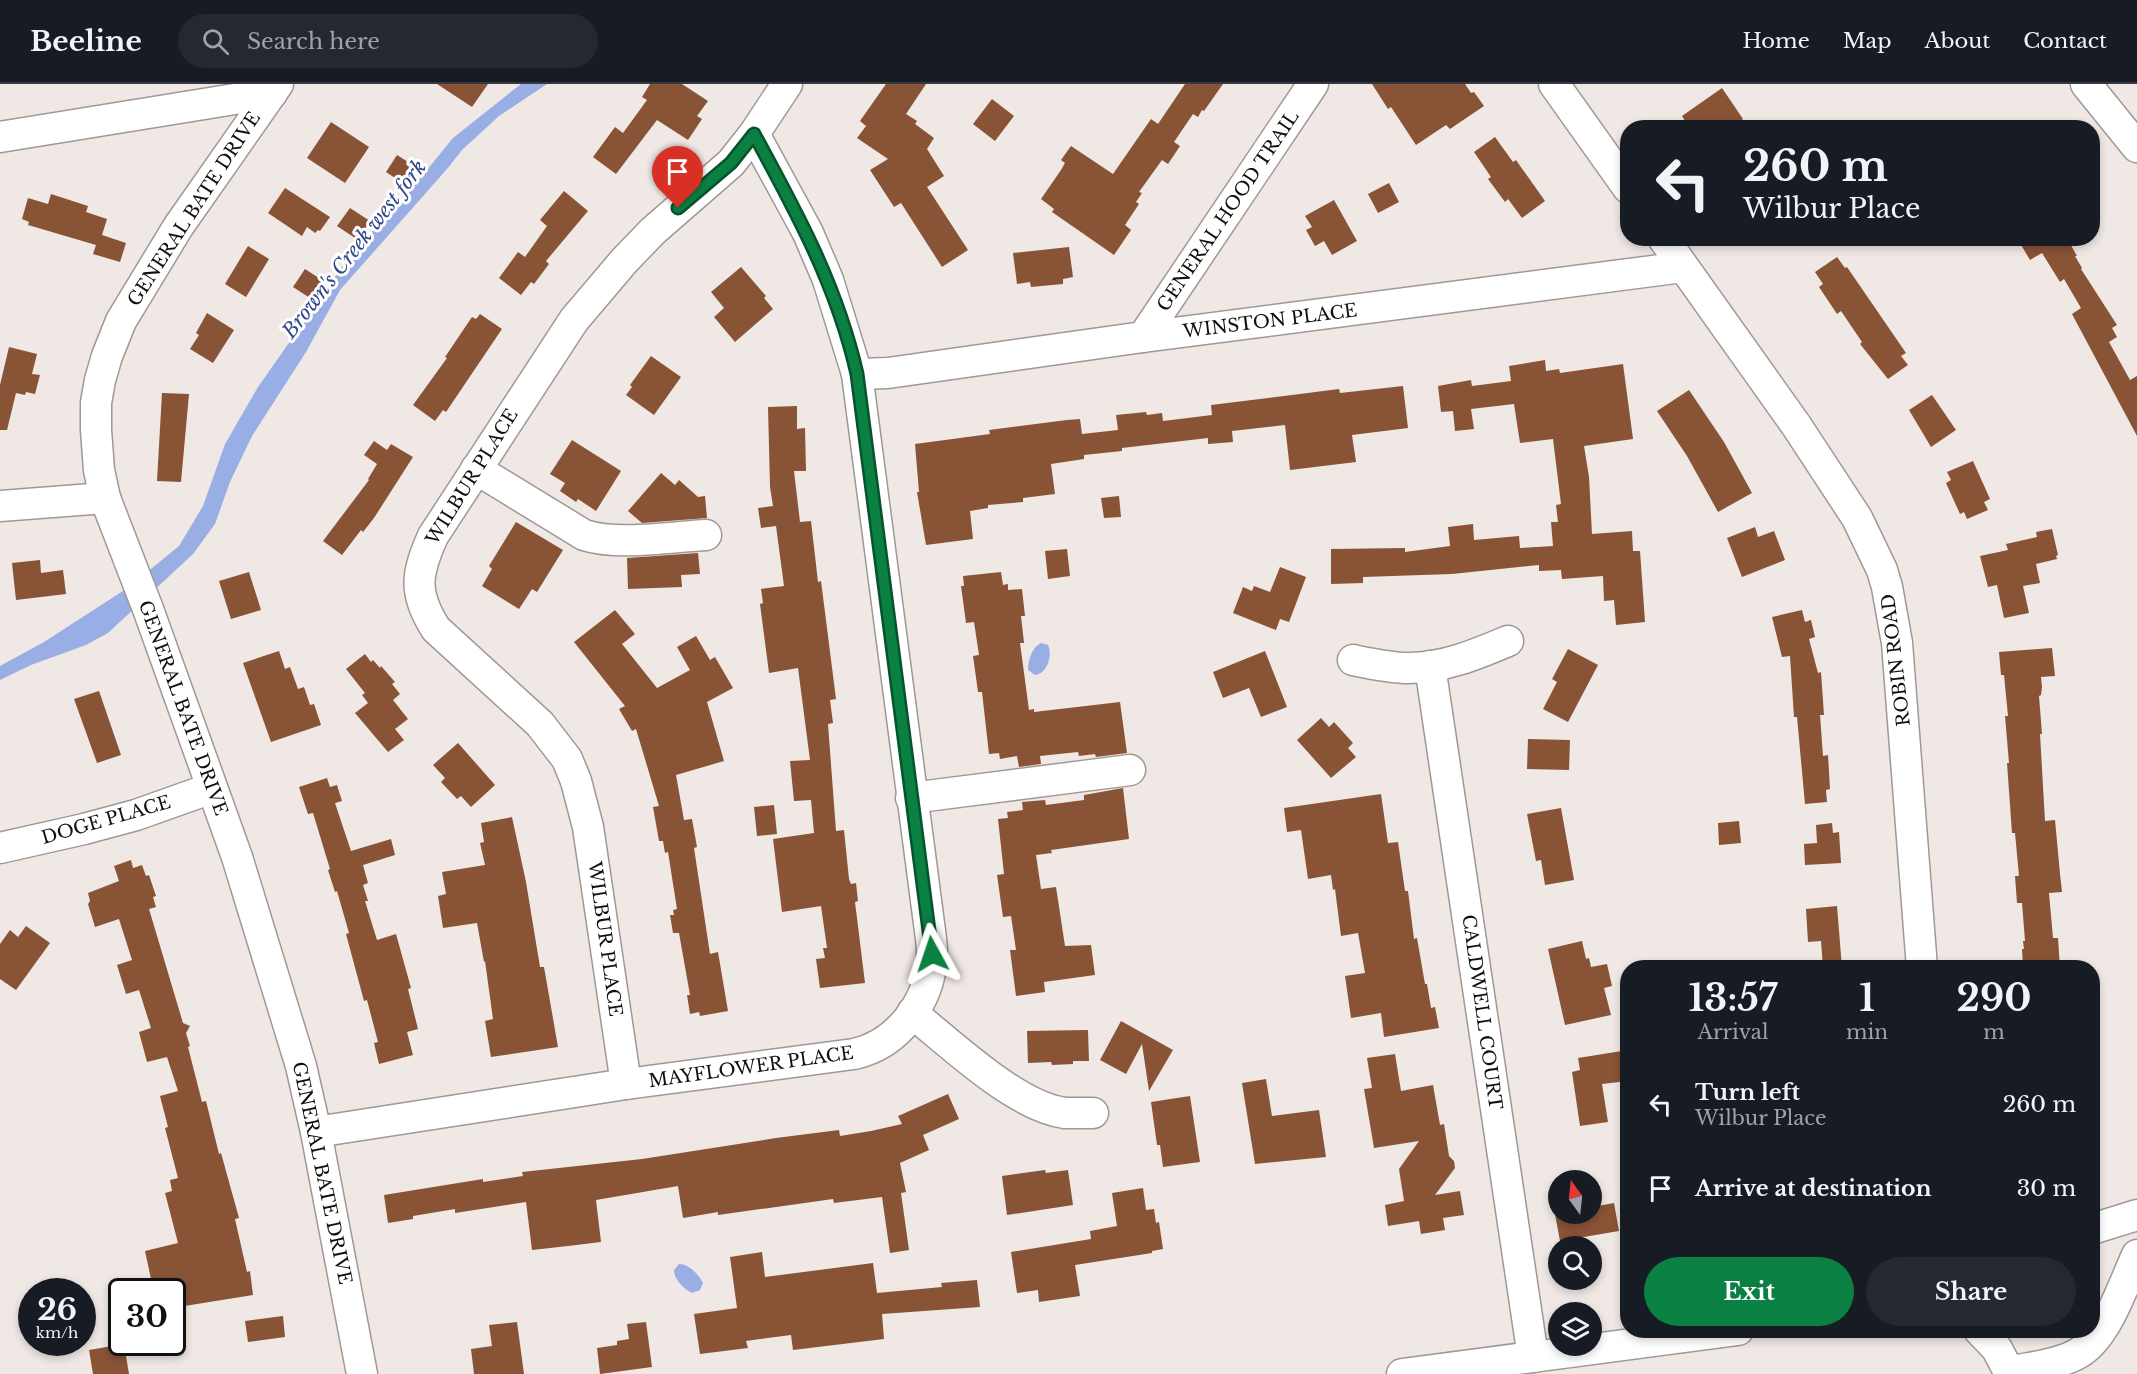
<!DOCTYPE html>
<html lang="en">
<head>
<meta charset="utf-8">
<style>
	:root { --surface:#171b24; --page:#242831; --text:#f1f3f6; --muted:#9ea1a6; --line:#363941; --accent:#0b8043 }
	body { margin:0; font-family:"Libre Baskerville",serif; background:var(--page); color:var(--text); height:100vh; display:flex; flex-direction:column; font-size:22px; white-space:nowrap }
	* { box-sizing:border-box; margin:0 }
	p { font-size:20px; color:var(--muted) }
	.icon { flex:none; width:33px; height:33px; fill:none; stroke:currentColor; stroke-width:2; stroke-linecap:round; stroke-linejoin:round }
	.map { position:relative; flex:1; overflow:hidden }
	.sheet { position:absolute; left:1620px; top:876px; width:480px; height:378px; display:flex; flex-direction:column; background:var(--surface); border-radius:24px; box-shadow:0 3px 9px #0003 }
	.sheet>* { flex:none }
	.banner { position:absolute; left:1620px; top:36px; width:480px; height:126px; border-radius:24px; box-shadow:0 3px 9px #0003; background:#171b24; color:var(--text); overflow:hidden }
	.needle { width:39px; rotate:345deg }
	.fabs { position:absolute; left:1548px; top:1086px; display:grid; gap:12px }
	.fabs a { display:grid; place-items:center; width:54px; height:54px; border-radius:50%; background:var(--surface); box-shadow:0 3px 9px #0003; font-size:30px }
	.speed { position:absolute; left:18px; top:1194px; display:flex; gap:12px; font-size:30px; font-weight:700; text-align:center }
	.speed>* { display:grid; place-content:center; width:78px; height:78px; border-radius:50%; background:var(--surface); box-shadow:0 3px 9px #0003; line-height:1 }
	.speed small { font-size:15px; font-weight:400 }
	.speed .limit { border:3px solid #111; border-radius:9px; background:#fff; color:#111 }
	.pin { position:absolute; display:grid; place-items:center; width:51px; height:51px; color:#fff; margin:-62px -26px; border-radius:50% 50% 50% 0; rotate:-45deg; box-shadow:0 0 6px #0007 }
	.pin .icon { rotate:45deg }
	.me { position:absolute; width:66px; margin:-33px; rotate:355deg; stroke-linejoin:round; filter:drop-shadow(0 0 4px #0008) }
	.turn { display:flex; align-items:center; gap:21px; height:126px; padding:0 24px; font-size:27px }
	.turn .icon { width:78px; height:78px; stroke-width:2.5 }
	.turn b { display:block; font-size:42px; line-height:51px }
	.eta { display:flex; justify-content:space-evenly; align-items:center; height:102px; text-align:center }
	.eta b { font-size:36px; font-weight:700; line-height:42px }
	.primary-button { display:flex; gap:12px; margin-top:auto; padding:12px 24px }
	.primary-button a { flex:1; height:69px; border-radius:36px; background:var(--accent); color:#fff; font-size:24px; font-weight:700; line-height:69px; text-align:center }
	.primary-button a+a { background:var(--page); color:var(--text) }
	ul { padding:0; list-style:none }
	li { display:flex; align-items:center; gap:18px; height:84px; padding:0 24px }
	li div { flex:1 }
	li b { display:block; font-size:22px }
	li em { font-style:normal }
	header { display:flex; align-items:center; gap:36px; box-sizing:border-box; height:84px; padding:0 30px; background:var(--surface); border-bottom:2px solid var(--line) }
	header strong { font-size:28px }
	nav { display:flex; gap:33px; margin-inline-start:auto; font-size:21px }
	.search { width:420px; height:54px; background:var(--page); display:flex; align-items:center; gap:15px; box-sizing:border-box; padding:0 21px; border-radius:33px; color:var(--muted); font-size:22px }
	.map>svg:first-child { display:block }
	.water { fill:#98aee5 }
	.building { fill:#895336 }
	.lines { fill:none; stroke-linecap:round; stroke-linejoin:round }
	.minor-casing { stroke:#a09894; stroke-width:33 }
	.minor { stroke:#fff; stroke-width:30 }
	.route-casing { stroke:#07532c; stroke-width:15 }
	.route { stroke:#0b8043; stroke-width:10 }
	.labels { text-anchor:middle; stroke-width:6; stroke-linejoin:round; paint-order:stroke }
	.street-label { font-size:18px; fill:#12100e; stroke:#fff }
	.water-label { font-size:20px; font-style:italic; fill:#32498b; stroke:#fff }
</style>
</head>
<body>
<header>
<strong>Beeline</strong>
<div class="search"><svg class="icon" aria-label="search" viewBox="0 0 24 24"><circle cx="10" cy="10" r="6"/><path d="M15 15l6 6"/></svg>Search here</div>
<nav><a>Home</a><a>Map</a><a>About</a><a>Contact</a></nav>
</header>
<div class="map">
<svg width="2137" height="1290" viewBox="0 0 2137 1290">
	<rect width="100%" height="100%" fill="#f0e8e4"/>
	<g class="water">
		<polygon points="521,0 547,0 499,32 462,66 447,85 340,206 306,268 252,352 230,398 215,440 193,470 108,549 86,561 31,581 0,596 0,582 44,558 129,503 179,462 203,422 225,360 258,303 347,176 427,86 453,54"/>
		<path d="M1041,559L1048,561C1053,571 1047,590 1035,591L1028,586C1028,576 1032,563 1041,559Z"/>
		<path d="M679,1180C689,1180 699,1191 703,1199L700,1206L692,1209C684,1205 674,1196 674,1186Z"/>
	</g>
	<g class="building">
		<polygon points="437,0 488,0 472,23"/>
		<polygon points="650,0 682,0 708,17 697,32 702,35 688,56 657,36 616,90 593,73 615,43 623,49 647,16 642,13"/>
		<polygon points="886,0 926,0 906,30 917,37 915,40 934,54 927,65 944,92 927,103 968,166 942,183 901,119 894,123 870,86 888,75 857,54 866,42 860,37"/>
		<polygon points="1185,0 1223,0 1204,27 1202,26 1198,33 1193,30 1174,58 1180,62 1168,80 1162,76 1139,108 1142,109 1136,118 1139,120 1125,141 1131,146 1114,171 1052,128 1054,125 1041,115 1061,86 1065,79 1061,76 1071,62 1113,90 1151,35 1158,40"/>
		<polygon points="1372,0 1465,0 1471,9 1474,8 1484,22 1450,45 1446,41 1416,61 1391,23 1388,25"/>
		<polygon points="1722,4 1743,35 1732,44 1689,44 1682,32"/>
		<polygon points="992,15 1014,32 995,57 973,40"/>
		<polygon points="331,38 369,63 345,99 307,74"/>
		<polygon points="1495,53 1513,78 1516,76 1545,117 1522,134 1508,115 1505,118 1488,95 1491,93 1474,68"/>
		<polygon points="397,71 416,83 404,100 386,88"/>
		<polygon points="1389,99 1399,118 1378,129 1368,110"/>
		<polygon points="285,104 330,133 320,147 318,146 315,149 307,143 302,152 268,129"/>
		<polygon points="564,107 588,127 546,177 549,180 534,200 531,198 521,211 499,194 518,168 525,173 547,142 540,136"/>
		<polygon points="51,110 88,122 86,128 107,135 102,151 126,159 120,178 93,170 96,161 28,141 29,138 22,135 28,114 48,120"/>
		<polygon points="1334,116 1357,157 1332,171 1324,157 1315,162 1306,146 1312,143 1305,132"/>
		<polygon points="350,124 370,137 358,156 337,142"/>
		<polygon points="2017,154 2067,154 2077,172 2075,172 2082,184 2081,185 2117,241 2112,244 2117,253 2109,258 2130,296 2137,292 2137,352 2072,230 2081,224 2064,195 2060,198 2042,169 2030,176"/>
		<polygon points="248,162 269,175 246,213 225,200"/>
		<polygon points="1069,163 1073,193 1063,195 1063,200 1031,203 1030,198 1017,200 1013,169"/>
		<polygon points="1837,173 1845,184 1847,183 1906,269 1901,272 1908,281 1888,295 1860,260 1862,258 1841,227 1837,230 1819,203 1823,200 1815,188"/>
		<polygon points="741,183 766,212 764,214 773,225 735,258 714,233 724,224 711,208"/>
		<polygon points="305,185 325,198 313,216 293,203"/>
		<polygon points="207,229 234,246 213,279 190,265 199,251 196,249"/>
		<polygon points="480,230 502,245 446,328 443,326 435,337 413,321 447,274 445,273 472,233 476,235"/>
		<polygon points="9,263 37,270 32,290 40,291 35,310 26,308 25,311 16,309 7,346 0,346 0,301"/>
		<polygon points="651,272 681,293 654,331 626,311 632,303 630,301"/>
		<polygon points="1545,276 1546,287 1559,285 1560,289 1623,280 1633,355 1584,362 1589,393 1592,450 1632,447 1633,467 1640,467 1645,538 1616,541 1614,516 1604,517 1603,492 1562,495 1561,486 1539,487 1539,481 1452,490 1363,493 1363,499 1331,500 1331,465 1405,464 1405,468 1450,462 1448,443 1473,440 1474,456 1519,452 1520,464 1553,462 1551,438 1558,438 1556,421 1561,420 1553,355 1520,359 1514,320 1471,325 1474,345 1455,347 1453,327 1441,328 1438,302 1471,296 1472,302 1511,297 1509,282"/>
		<polygon points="1403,302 1408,344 1352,351 1356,378 1290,386 1285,341 1232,347 1233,358 1208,360 1208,354 1122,364 1122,367 1084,371 1084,375 1051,380 1055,410 1023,414 1023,418 988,421 988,424 970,427 973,455 926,461 917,408 919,408 915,360 990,350 989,346 1067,336 1080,335 1082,350 1118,346 1116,331 1146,328 1147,331 1162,329 1163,337 1212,331 1211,321 1339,305 1340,309"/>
		<polygon points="1689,306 1724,358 1752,409 1718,428 1687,372 1657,327"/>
		<polygon points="162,309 189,310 181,398 157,397"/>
		<polygon points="1932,311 1956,346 1931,363 1909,326"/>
		<polygon points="797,322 797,345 805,344 806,387 794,387 800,438 811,437 818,498 821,497 836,615 830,616 833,639 828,640 836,747 844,746 849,795 851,800 856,799 858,817 855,818 865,899 820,904 816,875 825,874 823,864 827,864 821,822 782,828 773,755 814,749 811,716 794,717 790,677 810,676 798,584 769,589 760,520 763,519 761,505 784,502 776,442 761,444 758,424 773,422 770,403 768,323"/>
		<polygon points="572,356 621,387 596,427 578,415 576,418 560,407 565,399 550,390"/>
		<polygon points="374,357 387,366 391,360 413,373 374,434 363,448 361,446 342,471 323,457 369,396 368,395 377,380 364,371"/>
		<polygon points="1973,377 1990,415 1984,418 1988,426 1967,435 1964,428 1960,430 1946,399 1951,396 1947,388"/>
		<polygon points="661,389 675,401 679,396 698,413 705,412 707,434 642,439 628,427"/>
		<polygon points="1119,412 1121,433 1104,434 1101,414"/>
		<polygon points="516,438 563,466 537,508 532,505 519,525 482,502 492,485 489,482"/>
		<polygon points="1755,443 1758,453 1774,447 1785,476 1742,493 1727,454"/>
		<polygon points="2052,445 2058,471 2056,472 2057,475 2036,480 2040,499 2023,502 2029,529 2004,534 1997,501 1988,503 1980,472 2008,466 2006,460 2037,453 2036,448"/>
		<polygon points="1067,465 1070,492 1048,495 1045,467"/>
		<polygon points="698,469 700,490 681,491 682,503 628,505 627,474"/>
		<polygon points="40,476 41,489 63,486 66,510 16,516 12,479"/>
		<polygon points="1280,483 1306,493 1289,538 1280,535 1276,546 1233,529 1243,503 1252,507 1254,502 1270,508"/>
		<polygon points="249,488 261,526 231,535 219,497"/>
		<polygon points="1001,488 1003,501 1008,500 1008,506 1022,505 1025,532 1021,532 1024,559 1020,559 1029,626 1034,625 1034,628 1120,618 1127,669 1096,673 1095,670 1079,672 1078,668 1040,672 1041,680 1019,683 1017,672 1000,675 999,669 989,670 982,608 978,608 973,572 979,571 974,538 966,539 961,502 964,502 963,492"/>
		<polygon points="615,526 635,550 622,560 657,604 690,586 677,563 696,552 710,576 715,573 733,604 707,618 724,677 676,691 684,736 692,735 697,763 694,764 710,870 718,868 728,927 700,932 699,928 690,930 687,911 690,911 679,849 673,849 670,831 674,831 673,826 677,825 668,768 665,769 663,757 659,757 653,723 659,722 636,645 632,647 619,625 625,622 574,558"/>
		<polygon points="1802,526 1805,538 1811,536 1815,553 1809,555 1818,589 1821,588 1824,631 1820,631 1823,672 1828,671 1830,705 1826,706 1827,718 1805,720 1797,633 1794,633 1790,572 1782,573 1772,533"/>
		<polygon points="2052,564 2055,592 2041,593 2042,603 2041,611 2039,612 2042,650 2040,650 2045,737 2055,736 2060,790 2062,808 2049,809 2053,854 2058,854 2060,884 2023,884 2022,865 2024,865 2023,857 2025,857 2022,819 2017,819 2015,792 2019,792 2015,749 2012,749 2007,679 2009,679 2005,632 2008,632 2004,591 2001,591 1999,568"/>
		<polygon points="1568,565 1598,581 1568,638 1543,625 1557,598 1552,595"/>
		<polygon points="279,567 285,585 290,583 298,605 304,603 310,621 314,620 321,641 271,658 243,579"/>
		<polygon points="1265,567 1287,623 1261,633 1249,604 1223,614 1213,588"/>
		<polygon points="365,570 371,578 373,576 380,584 381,582 395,598 392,600 400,610 393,616 408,635 395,645 404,656 388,668 355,629 368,619 362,611 365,609 346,585"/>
		<polygon points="99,607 121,671 97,679 74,615"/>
		<polygon points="1321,634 1329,643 1334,638 1353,659 1348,664 1356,673 1331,694 1297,656"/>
		<polygon points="1528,655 1570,656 1569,686 1527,685"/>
		<polygon points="458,659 495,701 471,723 461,712 457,715 441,698 445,694 433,681"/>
		<polygon points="327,694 330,703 337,701 342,717 335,719 351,767 391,755 395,771 363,781 368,799 363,801 368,817 365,817 377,856 396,850 411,904 408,905 418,945 407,948 413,971 379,980 374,959 378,958 367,916 364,917 346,850 349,849 337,807 335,808 328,786 330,785 313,729 308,730 299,703"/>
		<polygon points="1123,704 1129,755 1051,766 1052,769 1036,771 1041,805 1056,803 1065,862 1091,861 1095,891 1044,898 1045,908 1016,912 1010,866 1016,866 1011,832 1003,833 997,791 1004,790 998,735 1008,734 1007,728 1023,726 1022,718 1045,716 1046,721 1084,716 1084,711"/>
		<polygon points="1381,710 1388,759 1398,758 1405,807 1408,807 1414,855 1417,854 1425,900 1427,900 1431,924 1435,923 1439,944 1384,953 1381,929 1351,934 1345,892 1365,889 1358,849 1341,852 1335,805 1333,806 1331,791 1308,795 1301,746 1287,748 1284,724"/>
		<polygon points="774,721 777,750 757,752 754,723"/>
		<polygon points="1561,724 1574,796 1545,801 1541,776 1536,777 1527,730"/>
		<polygon points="512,733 526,798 540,883 544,883 558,963 491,973 485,937 493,935 485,877 484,878 477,839 443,844 438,812 446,810 442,788 485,781 480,759 484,758 481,739"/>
		<polygon points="1739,737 1741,759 1719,761 1718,739"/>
		<polygon points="1832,739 1833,749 1839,748 1841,779 1805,781 1804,760 1817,759 1816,741"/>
		<polygon points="131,776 133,784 142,781 146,792 149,791 156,812 153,813 156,823 149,825 183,939 190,942 186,949 190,962 188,963 202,1018 206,1017 219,1070 221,1069 239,1134 235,1135 247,1188 250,1187 253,1211 172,1224 172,1208 155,1208 153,1195 151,1195 145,1167 178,1159 165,1109 172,1107 170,1096 178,1094 165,1044 168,1043 160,1012 178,1007 167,973 147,978 139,948 151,944 139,906 126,910 117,881 132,876 119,835 95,843 88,820 90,817 88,809 119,797 114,782"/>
		<polygon points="1837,822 1842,884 1823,884 1821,857 1808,858 1806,825"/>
		<polygon points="26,842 50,859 16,906 0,895 0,860 10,846 18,853"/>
		<polygon points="1582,857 1586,875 1589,874 1591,883 1607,880 1612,902 1604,904 1611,931 1565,941 1548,865"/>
		<polygon points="1121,937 1173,966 1149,1007 1142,960 1126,990 1100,976"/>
		<polygon points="1088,946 1089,977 1073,977 1073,980 1052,981 1051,978 1028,979 1027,947"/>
		<polygon points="1628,966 1628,997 1602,1000 1608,1038 1580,1042 1572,988 1580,986 1578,974"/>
		<polygon points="1395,970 1401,1007 1433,1001 1440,1041 1444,1040 1449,1072 1454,1077 1455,1084 1435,1111 1460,1107 1464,1131 1443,1134 1445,1146 1421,1150 1419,1137 1388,1142 1385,1121 1404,1117 1399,1085 1419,1057 1374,1064 1364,1005 1372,1004 1367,974"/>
		<polygon points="1266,995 1272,1032 1319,1026 1326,1073 1255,1080 1242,999"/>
		<polygon points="948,1010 959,1035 923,1051 929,1066 900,1079 906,1108 901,1109 909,1166 890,1169 882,1113 834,1119 833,1115 718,1131 718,1128 683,1134 678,1102 596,1116 601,1158 568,1162 532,1166 526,1118 455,1129 455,1125 413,1132 413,1135 388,1139 384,1111 483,1095 483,1098 523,1092 522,1088 642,1075 776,1054 839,1046 840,1052 871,1047 902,1040 898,1032"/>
		<polygon points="1190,1012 1200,1078 1163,1083 1160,1061 1157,1061 1151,1018"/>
		<polygon points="1045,1086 1046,1089 1068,1086 1073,1121 1007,1131 1002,1092"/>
		<polygon points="1143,1104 1146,1126 1154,1125 1156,1139 1159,1138 1163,1165 1152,1167 1152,1169 1075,1181 1080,1212 1039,1218 1038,1206 1017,1209 1011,1168 1091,1155 1090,1147 1117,1142 1112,1109"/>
		<polygon points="1614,1119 1619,1147 1560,1157 1555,1130 1592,1130 1592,1123"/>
		<polygon points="762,1168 765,1193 873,1179 877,1209 942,1203 941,1199 977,1196 980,1223 882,1230 884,1255 793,1266 791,1251 746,1257 748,1264 700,1270 694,1230 737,1224 730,1173"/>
		<polygon points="283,1232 285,1253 248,1258 245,1237"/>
		<polygon points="517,1238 524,1290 474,1290 471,1265 492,1262 489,1241"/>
		<polygon points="646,1238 652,1283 600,1290 597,1264 617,1261 617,1257 629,1255 627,1240"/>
		<polygon points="124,1260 129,1290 93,1290 89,1266"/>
	</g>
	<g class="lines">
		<g class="minor-casing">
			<g id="minor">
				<polyline points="278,0 178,143 121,237 107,272 100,296 96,319 96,346 99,386 105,414 148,525 237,773 301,982 316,1048 362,1290"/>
				<polyline points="1554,0 1628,104"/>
				<polyline points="2086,0 2137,63"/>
				<polyline points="0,53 272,9"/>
				<polyline points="1663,154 1796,341 1857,434 1882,486 1887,503 1897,559 1922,884"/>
				<polyline points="1143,253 1313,0"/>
				<polyline points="857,290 888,289 1143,253 1683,183"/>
				<path d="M476,385L584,451C618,462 670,453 706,451"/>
				<polyline points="0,422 105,414"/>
				<path d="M1353,576C1372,580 1390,584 1409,584C1444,584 1477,570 1508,557"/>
				<polyline points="1430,582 1533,1273"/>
				<polyline points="911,714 1130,686"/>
				<polyline points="0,764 84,745 136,731 212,704"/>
				<path d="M912,929C950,959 1016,1023 1065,1029C1074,1029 1083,1029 1093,1029"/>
				<path d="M626,1000L588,743L576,697L567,675L540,640L436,545C413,509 416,490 433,452L574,236L624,177L653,147L731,79L754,50L787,0"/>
				<path d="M316,1048L626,1000L854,970C899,960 931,916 932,870C932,862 931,854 930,847L857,290L828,196L808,149L754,50"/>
				<polyline points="2092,1145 2137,1131"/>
				<path d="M1979,1246L1997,1265L2009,1288C2031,1283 2057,1281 2077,1270C2107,1254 2123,1201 2137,1171"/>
				<polyline points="1402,1290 1738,1246"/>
			</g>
		</g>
		<use href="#minor" class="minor"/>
	</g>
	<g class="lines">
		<g class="route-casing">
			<path id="route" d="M678,124L731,79L754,50C797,129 837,202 857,290L932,870"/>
		</g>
		<use href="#route" class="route"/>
	</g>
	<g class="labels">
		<g class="street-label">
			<text transform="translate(194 125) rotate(-57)" y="6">GENERAL BATE DRIVE</text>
			<text transform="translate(1228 127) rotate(-56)" y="6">GENERAL HOOD TRAIL</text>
			<text transform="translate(1270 237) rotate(-7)" y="6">WINSTON PLACE</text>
			<text transform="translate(472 393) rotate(-58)" y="6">WILBUR PLACE</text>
			<text transform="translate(1896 576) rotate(-97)" y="6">ROBIN ROAD</text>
			<text transform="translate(183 624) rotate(70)" y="6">GENERAL BATE DRIVE</text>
			<text transform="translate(106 736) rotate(-16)" y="6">DOGE PLACE</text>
			<text transform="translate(605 855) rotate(82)" y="6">WILBUR PLACE</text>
			<text transform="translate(1482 928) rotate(82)" y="6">CALDWELL COURT</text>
			<text transform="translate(751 983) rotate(-8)" y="6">MAYFLOWER PLACE</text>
			<text transform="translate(322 1089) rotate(78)" y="6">GENERAL BATE DRIVE</text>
		</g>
		<g class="water-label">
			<text transform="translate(354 165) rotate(-52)" y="7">Brown's Creek west fork</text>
		</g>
	</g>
</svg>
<div class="fabs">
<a><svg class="needle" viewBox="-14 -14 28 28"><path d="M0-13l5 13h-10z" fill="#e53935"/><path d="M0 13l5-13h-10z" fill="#9ea1a6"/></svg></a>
<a><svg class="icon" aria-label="search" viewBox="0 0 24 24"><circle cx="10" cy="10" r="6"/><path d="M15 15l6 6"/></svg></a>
<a><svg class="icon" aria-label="layers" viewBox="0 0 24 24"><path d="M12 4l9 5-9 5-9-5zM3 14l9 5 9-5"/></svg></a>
</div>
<div class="speed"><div>26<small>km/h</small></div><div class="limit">30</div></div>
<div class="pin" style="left:678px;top:124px;background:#d93025"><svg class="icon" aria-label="arrive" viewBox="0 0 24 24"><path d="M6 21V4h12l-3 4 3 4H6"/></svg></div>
<svg class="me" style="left:932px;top:870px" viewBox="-20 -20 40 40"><path d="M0-17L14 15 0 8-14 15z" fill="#0b8043" stroke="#fff" stroke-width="4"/></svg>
<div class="banner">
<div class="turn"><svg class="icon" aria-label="left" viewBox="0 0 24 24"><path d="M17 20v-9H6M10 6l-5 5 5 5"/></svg><div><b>260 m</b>Wilbur Place</div></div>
</div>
<section class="sheet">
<div class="eta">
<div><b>13:57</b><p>Arrival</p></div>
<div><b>1</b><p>min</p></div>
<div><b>290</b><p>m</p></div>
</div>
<ul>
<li><svg class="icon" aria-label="left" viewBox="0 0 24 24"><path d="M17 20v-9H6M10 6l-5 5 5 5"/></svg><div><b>Turn left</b><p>Wilbur Place</p></div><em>260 m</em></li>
<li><svg class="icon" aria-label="arrive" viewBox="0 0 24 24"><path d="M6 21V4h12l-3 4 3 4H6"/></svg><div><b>Arrive at destination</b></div><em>30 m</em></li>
</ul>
<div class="primary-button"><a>Exit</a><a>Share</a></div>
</section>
</div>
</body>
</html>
